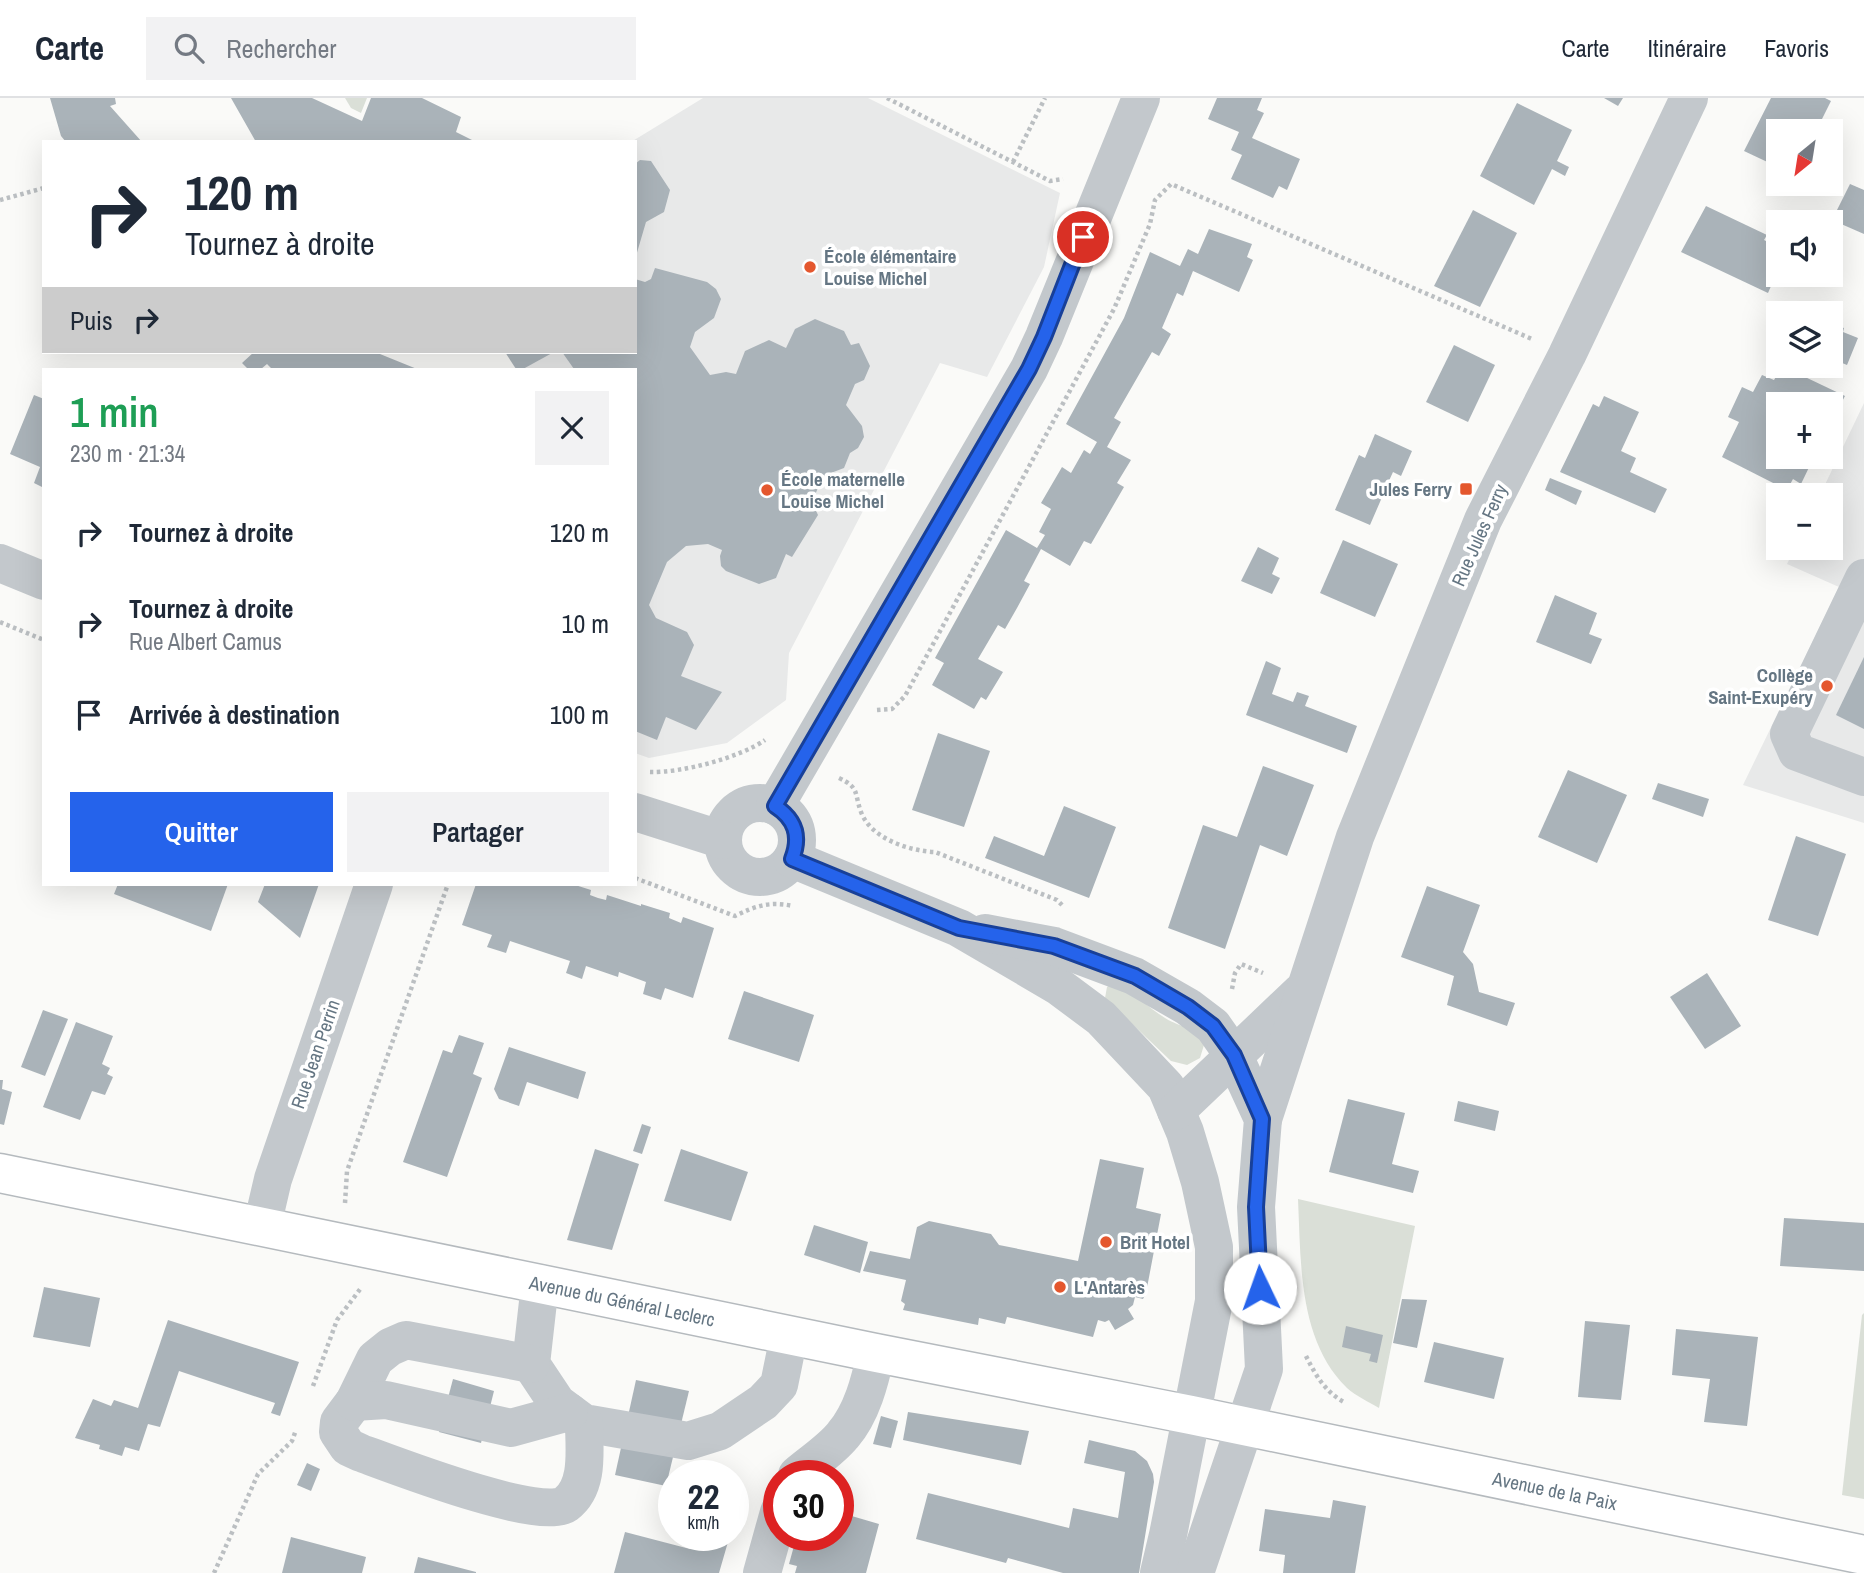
<!DOCTYPE html>
<html lang="fr">
<head>
<meta charset="utf-8">
<style>
	:root { --surface:#fff; --page:#f2f2f3; --text:#1f2937; --muted:#747a83; --line:#e0e1e3; --accent:#2563eb }
	body { margin:0; font-family:"Archivo Narrow",sans-serif; background:var(--page); color:var(--text); height:100vh; display:flex; flex-direction:column; font-size:26px; white-space:nowrap }
	* { box-sizing:border-box; margin:0 }
	p { font-size:23px; color:var(--muted) }
	.icon { flex:none; width:38px; height:38px; fill:none; stroke:currentColor; stroke-width:2; stroke-linecap:round; stroke-linejoin:round }
	.map { position:relative; flex:1; overflow:hidden }
	.side { position:absolute; left:42px; top:270px; width:595px; height:518px; display:flex; flex-direction:column; background:var(--surface); border-radius:0px; box-shadow:0 7px 28px #0002 }
	.side>* { flex:none }
	.top-card { position:absolute; left:42px; top:42px; width:595px; height:214px; border-radius:0px; box-shadow:0 7px 28px #0002; background:#fff; color:var(--text); overflow:hidden }
	.needle { width:46px; rotate:210deg }
	.fabs { position:absolute; left:1766px; top:21px; display:grid; gap:14px }
	.fabs a { display:grid; place-items:center; width:77px; height:77px; border-radius:0px; background:var(--surface); box-shadow:0 7px 28px #0002; font-size:35px }
	.speed { position:absolute; left:658px; top:1362px; display:flex; gap:14px; font-size:35px; font-weight:700; text-align:center }
	.speed>* { display:grid; place-content:center; width:91px; height:91px; border-radius:50%; background:var(--surface); box-shadow:0 7px 28px #0002; line-height:1 }
	.speed small { font-size:18px; font-weight:400 }
	.speed .limit { border:10px solid #d22; background:#fff; color:#111 }
	.pin { position:absolute; display:grid; place-items:center; width:60px; height:60px; color:#fff; margin:-30px; border:4px solid #fff; border-radius:50%; box-shadow:0 2px 7px #0007 }
	.me { position:absolute; width:77px; margin:-38px; rotate:357deg; stroke-linejoin:round; filter:drop-shadow(0 0 5px #0008) }
	.turn { display:flex; align-items:center; gap:24px; height:147px; padding:0 28px; font-size:32px }
	.turn .icon { width:91px; height:91px; stroke-width:2.5 }
	.turn b { display:block; font-size:49px; line-height:60px }
	.then { display:flex; align-items:center; height:66px; padding:0 28px; background:#0003; gap:14px; font-size:26px }
	.round { display:grid; place-items:center; flex:none; width:74px; height:74px; border-radius:0px; background:var(--page) }
	.head { display:flex; align-items:center; justify-content:space-between; height:119px; padding:0 28px }
	h1 { font-size:42px; font-weight:600; line-height:52px; color:#1e9e55 }
	.primary-button { display:flex; gap:14px; margin-top:auto; padding:14px 28px }
	.primary-button a { flex:1; height:80px; border-radius:0px; background:var(--accent); color:#fff; font-size:28px; font-weight:600; line-height:80px; text-align:center }
	.primary-button a+a { background:var(--page); color:var(--text) }
	ul { padding:0; list-style:none }
	li { display:flex; align-items:center; gap:21px; height:91px; padding:0 28px }
	li div { flex:1 }
	li b { display:block; font-size:26px }
	li em { font-style:normal }
	header { display:flex; align-items:center; gap:42px; box-sizing:border-box; height:98px; padding:0 35px; background:var(--surface); border-bottom:2px solid var(--line) }
	header strong { font-size:33px }
	nav { display:flex; gap:38px; margin-inline-start:auto; font-size:24px }
	.search { width:490px; height:63px; background:var(--page); display:flex; align-items:center; gap:18px; box-sizing:border-box; padding:0 24px; border-radius:0px; color:var(--muted); font-size:26px }
	.map>svg:first-child { display:block }
	.built { fill:#e8e9e9 }
	.green { fill:#dadfd7 }
	.building { fill:#aab3b9 }
	.lines { fill:none; stroke-linecap:round; stroke-linejoin:round }
	.major-casing { stroke:#b5babe; stroke-width:41 }
	.path { stroke:#bbbfc2; stroke-width:4.5; stroke-dasharray:3.5 3.5; stroke-linecap:butt }
	.minor { stroke:#c3c8cc; stroke-width:38 }
	.major { stroke:#fff; stroke-width:38 }
	.route-casing { stroke:#184099; stroke-width:18 }
	.route { stroke:#2563eb; stroke-width:12 }
	.poi-dot { fill:#e4572e; stroke:#fff; stroke-width:2.5 }
	.labels { text-anchor:middle; stroke-width:7; stroke-linejoin:round; paint-order:stroke }
	.poi-label { font-size:19px; font-weight:bold; fill:#657683; stroke:#fff; text-anchor:start }
	.street-label { font-size:19px; fill:#657683; stroke:#fff }
</style>
</head>
<body>
<header>
<strong>Carte</strong>
<div class="search"><svg class="icon" aria-label="search" viewBox="0 0 24 24"><circle cx="10" cy="10" r="6"/><path d="M15 15l6 6"/></svg>Rechercher</div>
<nav><a>Carte</a><a>Itinéraire</a><a>Favoris</a></nav>
</header>
<div class="map">
<svg width="1864" height="1475" viewBox="0 0 1864 1475">
	<rect width="100%" height="100%" fill="#fafaf8"/>
	<g class="built">
		<polygon points="703,0 868,0 1060,95 1044,169 987,279 940,265 789,555 786,602 727,645 649,660 635,655 635,271 518,271 506,254 635,254 635,44 631,44"/>
		<polygon points="1864,305 1864,725 1743,687 1839,489 1787,466 1795,450 1830,450 1830,397 1820,397"/>
	</g>
	<g class="green">
		<polygon points="345,0 367,0 361,15 351,10"/>
		<path d="M1116,883C1132,894 1148,909 1165,920C1183,931 1192,926 1204,947L1200,960L1187,967L1171,963L1105,900L1107,889Z"/>
		<path d="M1298,1101L1415,1128L1379,1310C1369,1304 1356,1298 1347,1290C1298,1242 1301,1164 1298,1101Z"/>
		<polygon points="1864,1215 1864,1401 1842,1397 1862,1217"/>
	</g>
	<g class="building">
		<polygon points="50,0 115,0 116,6 110,8 142,44 66,44 61,38"/>
		<polygon points="231,0 312,0 362,23 371,0 422,0 461,19 456,34 476,44 256,44"/>
		<polygon points="1217,0 1262,0 1257,12 1264,15 1252,40 1300,61 1287,92 1279,88 1273,100 1231,81 1242,57 1231,52 1239,34 1208,21"/>
		<polygon points="1604,0 1623,0 1618,8"/>
		<polygon points="1771,0 1825,0 1831,3 1816,33 1778,33 1778,69 1744,53"/>
		<polygon points="1517,5 1572,32 1557,63 1569,69 1565,78 1552,71 1534,107 1480,78"/>
		<polygon points="640,62 651,63 670,92 664,114 646,124 636,158 635,66"/>
		<polygon points="1850,86 1864,92 1864,136 1832,122"/>
		<polygon points="1706,108 1767,137 1764,142 1778,149 1770,165 1778,169 1778,172 1768,195 1681,154"/>
		<polygon points="1473,112 1517,135 1480,209 1434,188"/>
		<polygon points="1209,131 1252,146 1247,159 1253,162 1239,194 1193,173 1183,198 1177,195 1162,230 1171,236 1159,258 1152,254 1114,320 1121,324 1107,349 1131,362 1117,385 1124,389 1091,446 1084,443 1070,468 1041,451 1024,483 1030,486 1017,510 1005,531 998,527 978,561 1003,574 986,602 981,599 974,611 932,587 944,565 935,560 1006,432 1037,450 1045,437 1039,434 1051,411 1041,405 1062,369 1071,375 1084,352 1090,356 1097,344 1066,326 1124,220 1150,154 1180,168 1188,151 1198,156"/>
		<polygon points="655,170 707,184 716,191 721,201 714,220 695,234 690,249 710,277 726,274 736,276 745,253 769,242 786,250 795,231 815,221 844,233 851,247 859,245 870,268 864,282 855,286 846,307 862,328 864,339 858,350 850,355 844,370 823,378 812,404 818,417 792,459 786,456 776,480 759,486 726,473 721,468 720,458 722,452 708,446 686,448 667,464 649,507 656,520 687,534 694,547 681,578 722,594 696,632 666,619 657,642 635,633 635,271 574,271 562,254 635,254 635,181 645,184 651,181"/>
		<polygon points="1779,205 1806,215 1778,215 1778,238 1767,234"/>
		<polygon points="1830,225 1844,230 1843,234 1858,240 1847,267 1830,260"/>
		<polygon points="1454,247 1495,267 1468,324 1426,304"/>
		<polygon points="254,254 375,254 417,271 272,271 267,266 261,271 248,271 242,265"/>
		<polygon points="505,254 554,254 523,271 516,271"/>
		<polygon points="1782,268 1845,298 1830,326 1830,306 1778,306 1778,359 1814,359 1801,386 1793,381 1787,392 1722,359 1739,324 1728,319 1742,289 1753,294 1762,277 1774,282"/>
		<polygon points="34,297 44,301 44,390 34,385 40,369 10,356"/>
		<polygon points="1604,298 1639,314 1621,353 1636,360 1630,374 1667,391 1655,415 1560,374 1593,306 1599,309"/>
		<polygon points="1375,336 1412,353 1401,378 1393,374 1388,385 1396,389 1391,401 1383,397 1370,427 1335,412 1359,357 1365,360"/>
		<polygon points="1550,380 1582,393 1576,407 1545,392"/>
		<polygon points="1343,442 1398,466 1375,519 1320,495"/>
		<polygon points="1258,449 1279,460 1272,476 1280,480 1272,496 1241,483"/>
		<polygon points="1555,497 1597,515 1589,536 1602,541 1591,566 1536,544"/>
		<polygon points="1864,559 1864,631 1836,617"/>
		<polygon points="1266,563 1281,570 1272,596 1293,604 1297,594 1309,598 1305,608 1357,628 1347,655 1246,617"/>
		<polygon points="938,635 990,653 964,729 912,712"/>
		<polygon points="1263,668 1314,687 1287,758 1260,747 1225,851 1168,830 1203,727 1237,739"/>
		<polygon points="1568,672 1627,697 1597,765 1538,739"/>
		<polygon points="1658,685 1709,701 1703,719 1652,701"/>
		<polygon points="1064,708 1116,729 1089,800 985,760 994,738 1044,758"/>
		<polygon points="1796,738 1846,756 1818,838 1768,822"/>
		<polygon points="118,786 228,786 211,833 114,796"/>
		<polygon points="265,786 319,786 300,840 258,804"/>
		<polygon points="476,786 572,786 591,792 590,797 598,800 606,802 607,797 641,808 641,806 670,815 669,820 681,825 683,819 714,830 693,900 665,890 661,902 643,896 646,884 619,874 618,879 586,868 582,881 566,875 570,863 510,843 506,855 487,849 492,837 462,827"/>
		<polygon points="1427,788 1480,807 1463,854 1473,866 1479,894 1515,905 1507,928 1447,907 1454,878 1401,859"/>
		<polygon points="1707,875 1741,928 1705,951 1670,899"/>
		<polygon points="744,893 814,917 799,964 728,941"/>
		<polygon points="43,912 68,921 45,978 21,969"/>
		<polygon points="76,924 113,938 102,966 110,970 107,976 113,979 105,997 92,993 80,1022 43,1009"/>
		<polygon points="459,937 484,945 473,976 482,980 447,1079 403,1064 443,952 452,955"/>
		<polygon points="509,949 586,974 578,1001 527,984 519,1008 499,1001 494,991"/>
		<polygon points="0,982 3,982 2,991 12,994 4,1027 0,1026"/>
		<polygon points="1348,1001 1405,1015 1392,1066 1419,1073 1413,1095 1329,1074"/>
		<polygon points="1458,1003 1499,1013 1495,1033 1454,1023"/>
		<polygon points="642,1026 651,1029 642,1056 633,1053"/>
		<polygon points="595,1051 639,1066 612,1152 567,1142"/>
		<polygon points="681,1051 748,1074 731,1123 664,1103"/>
		<polygon points="1100,1061 1144,1070 1136,1110 1161,1116 1146,1195 1143,1201 1135,1199 1133,1207 1128,1211 1134,1221 1115,1232 1109,1222 1105,1224 1098,1222 1093,1239 1007,1219 1005,1226 979,1220 978,1227 903,1212 905,1206 901,1203 906,1182 863,1173 870,1153 910,1161 917,1129 929,1123 991,1136 999,1147 1078,1163"/>
		<polygon points="1784,1120 1864,1125 1864,1173 1780,1168"/>
		<polygon points="814,1127 868,1144 860,1175 804,1157"/>
		<polygon points="44,1189 100,1200 90,1249 33,1239"/>
		<polygon points="1402,1201 1427,1202 1417,1250 1393,1245"/>
		<polygon points="168,1222 299,1264 280,1318 271,1315 275,1305 179,1273 160,1329 148,1326 139,1353 125,1349 122,1358 99,1351 100,1347 75,1340 93,1301 111,1308 114,1302 138,1310"/>
		<polygon points="1585,1223 1630,1227 1621,1302 1578,1299"/>
		<polygon points="1346,1228 1383,1237 1377,1265 1369,1263 1371,1256 1342,1249"/>
		<polygon points="1676,1231 1758,1239 1747,1328 1704,1324 1710,1281 1672,1277"/>
		<polygon points="1434,1244 1504,1260 1494,1301 1424,1284"/>
		<polygon points="453,1281 494,1293 481,1345 439,1334"/>
		<polygon points="636,1282 689,1293 666,1388 615,1377"/>
		<polygon points="908,1314 1029,1333 1021,1367 903,1342"/>
		<polygon points="881,1318 898,1323 891,1350 873,1346"/>
		<polygon points="1089,1342 1135,1353 1147,1363 1153,1376 1154,1384 1139,1475 1063,1475 1008,1460 1006,1465 916,1441 928,1395 1069,1430 1073,1410 1118,1420 1125,1374 1084,1365"/>
		<polygon points="307,1365 320,1371 311,1393 297,1387"/>
		<polygon points="1333,1402 1366,1408 1355,1475 1283,1475 1285,1457 1259,1453 1265,1411 1330,1420"/>
		<polygon points="838,1414 879,1426 866,1475 795,1475 797,1468 789,1466 797,1437 838,1437"/>
		<polygon points="625,1434 690,1451 695,1437 730,1437 719,1475 614,1475"/>
		<polygon points="291,1439 366,1459 362,1475 282,1475"/>
		<polygon points="418,1459 476,1474 476,1475 414,1475"/>
	</g>
	<g class="lines">
		<g class="major-casing">
			<g id="major">
				<path id="s1" d="M0,1075L876,1255L1191,1317L1864,1457"/>
			</g>
		</g>
		<g class="path">
			<polyline points="887,0 1050,83 1063,81"/>
			<polyline points="1013,64 1045,0"/>
			<polyline points="0,102 44,90"/>
			<polyline points="0,524 44,542"/>
			<polyline points="877,612 892,611 905,598 1114,211 1150,126 1155,102 1171,86 1532,241"/>
			<path d="M650,674C681,675 739,660 765,642"/>
			<path d="M839,680C860,690 854,695 861,714C871,741 910,753 935,754L1057,802L1062,807"/>
			<path d="M635,780L735,818C755,808 770,803 793,808"/>
			<polyline points="1232,891 1235,875 1241,866 1263,875"/>
			<polyline points="345,1105 347,1073 448,786"/>
			<path d="M1306,1258C1315,1276 1325,1294 1344,1304"/>
			<polyline points="313,1288 337,1222 361,1190"/>
			<polyline points="214,1475 258,1376 292,1343 296,1332"/>
		</g>
		<g class="minor">
			<polyline points="0,465 44,483"/>
			<polyline points="1864,480 1789,636 1797,654 1864,679"/>
			<circle cx="760" cy="742" r="37"/>
			<polyline points="775,708 1029,271 1044,239 1141,0"/>
			<polyline points="635,714 723,742"/>
			<polyline points="792,761 959,830 1058,888 1101,920 1166,989 1185,1034 1200,1084 1214,1149 1214,1203 1168,1437 1159,1475"/>
			<polyline points="985,835 1054,848 1134,878 1188,909 1213,928 1234,958 1263,1021 1256,1109 1264,1271 1195,1475"/>
			<polyline points="1176,1013 1301,894"/>
			<polyline points="1263,1021 1355,739 1483,422 1567,257 1689,0"/>
			<polyline points="262,1128 273,1081 374,786"/>
			<polyline points="540,1186 531,1266 557,1305 584,1325 688,1343 720,1333 763,1304 779,1287 789,1238"/>
			<path d="M531,1266L406,1242L390,1249L375,1261L354,1304L339,1324L338,1334L348,1349L361,1355C394,1367 541,1424 566,1406C590,1388 584,1350 584,1325"/>
			<polyline points="354,1304 386,1302 511,1330 569,1314"/>
			<path d="M797,1377C812,1364 831,1352 843,1337C862,1315 870,1283 876,1255"/>
			<polyline points="762,1475 779,1414"/>
		</g>
		<use href="#major" class="major"/>
	</g>
	<g class="lines">
		<g class="route-casing">
			<path id="route" d="M1083,139L1044,239L1029,271L775,708C795,721 801,738 792,761L959,830L1054,848L1135,878L1188,909L1213,928L1234,957L1262,1021L1256,1109L1260,1190"/>
		</g>
		<use href="#route" class="route"/>
	</g>
	<g class="poi-dot">
		<circle cx="810" cy="169" r="7"/>
		<rect x="1459" y="384" width="14" height="14" rx="3.5"/>
		<circle cx="767" cy="392" r="7"/>
		<circle cx="1827" cy="588" r="7"/>
		<circle cx="1106" cy="1144" r="7"/>
		<circle cx="1060" cy="1189" r="7"/>
	</g>
	<g class="labels">
		<g class="poi-label">
			<text x="824" y="165">École élémentaire<tspan x="824" dy="22">Louise Michel</tspan></text>
			<text x="781" y="388">École maternelle<tspan x="781" dy="22">Louise Michel</tspan></text>
			<text x="1452" y="398" text-anchor="end">Jules Ferry</text>
			<text x="1813" y="584" text-anchor="end">Collège<tspan x="1813" dy="22">Saint-Exupéry</tspan></text>
			<text x="1120" y="1151">Brit Hotel</text>
			<text x="1074" y="1196">L'Antarès</text>
		</g>
		<g class="street-label">
			<text transform="translate(1479 437) rotate(-66)" y="7">Rue Jules Ferry</text>
			<text transform="translate(315 956) rotate(-71)" y="7">Rue Jean Perrin</text>
			<text dy="7" stroke="none"><textPath href="#s1" startOffset="635">Avenue du Général Leclerc</textPath></text>
			<text dy="7" stroke="none"><textPath href="#s1" startOffset="1587">Avenue de la Paix</textPath></text>
		</g>
	</g>
</svg>
<div class="fabs">
<a><svg class="needle" viewBox="-14 -14 28 28"><path d="M0-13l5 13h-10z" fill="#e53935"/><path d="M0 13l5-13h-10z" fill="#747a83"/></svg></a>
<a><svg class="icon" aria-label="sound" viewBox="0 0 24 24"><path d="M4 9h4l5-4v14l-5-4H4zM17 9q2 3 0 6"/></svg></a>
<a><svg class="icon" aria-label="layers" viewBox="0 0 24 24"><path d="M12 4l9 5-9 5-9-5zM3 14l9 5 9-5"/></svg></a>
<a>+</a>
<a>−</a>
</div>
<div class="speed"><div>22<small>km/h</small></div><div class="limit">30</div></div>
<div class="pin" style="left:1083px;top:139px;background:#d93025"><svg class="icon" aria-label="arrive" viewBox="0 0 24 24"><path d="M6 21V4h12l-3 4 3 4H6"/></svg></div>
<svg class="me" style="left:1260px;top:1190px" viewBox="-20 -20 40 40"><circle r="19" fill="#fff"/><path d="M0-13L10 11 0 6-10 11z" fill="#2563eb"/></svg>
<div class="top-card">
<div class="turn"><svg class="icon" aria-label="right" viewBox="0 0 24 24"><path d="M7 20v-9h11M14 6l5 5-5 5"/></svg><div><b>120 m</b>Tournez à droite</div></div>
<div class="then">Puis<svg class="icon" aria-label="right" viewBox="0 0 24 24"><path d="M7 20v-9h11M14 6l5 5-5 5"/></svg></div>
</div>
<section class="side">
<div class="head"><div><h1>1 min</h1><p>230 m · 21:34</p></div><a class="round"><svg class="icon" aria-label="close" viewBox="0 0 24 24"><path d="M6 6l12 12M18 6L6 18"/></svg></a></div>
<ul>
<li><svg class="icon" aria-label="right" viewBox="0 0 24 24"><path d="M7 20v-9h11M14 6l5 5-5 5"/></svg><div><b>Tournez à droite</b></div><em>120 m</em></li>
<li><svg class="icon" aria-label="right" viewBox="0 0 24 24"><path d="M7 20v-9h11M14 6l5 5-5 5"/></svg><div><b>Tournez à droite</b><p>Rue Albert Camus</p></div><em>10 m</em></li>
<li><svg class="icon" aria-label="arrive" viewBox="0 0 24 24"><path d="M6 21V4h12l-3 4 3 4H6"/></svg><div><b>Arrivée à destination</b></div><em>100 m</em></li>
</ul>
<div class="primary-button"><a>Quitter</a><a>Partager</a></div>
</section>
</div>
</body>
</html>
